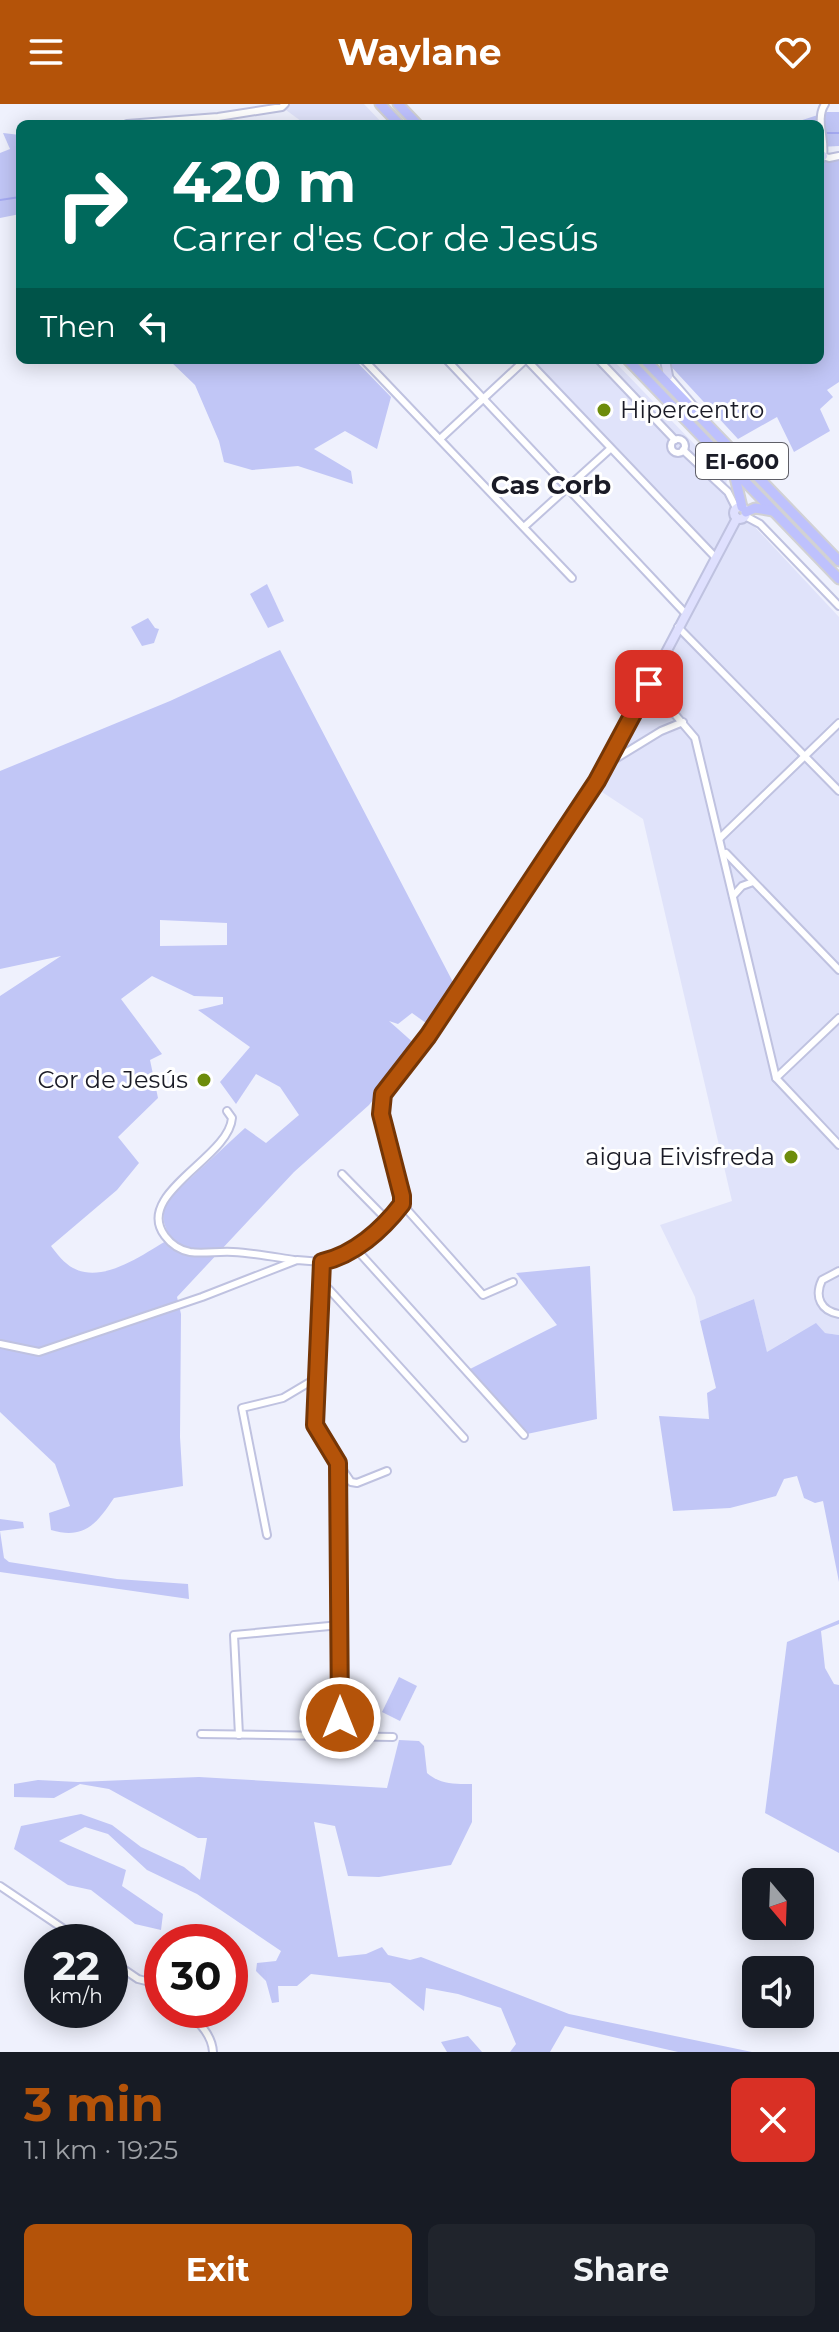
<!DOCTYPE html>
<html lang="en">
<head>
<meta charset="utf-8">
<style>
	:root { --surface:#171b24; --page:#20242c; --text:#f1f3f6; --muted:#9ea1a6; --accent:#b45309 }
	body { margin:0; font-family:Montserrat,sans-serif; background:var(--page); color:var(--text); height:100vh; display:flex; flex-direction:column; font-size:30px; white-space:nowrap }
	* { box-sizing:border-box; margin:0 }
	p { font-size:26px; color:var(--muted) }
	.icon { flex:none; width:44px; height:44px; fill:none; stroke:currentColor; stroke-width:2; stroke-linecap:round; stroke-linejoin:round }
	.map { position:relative; height:1948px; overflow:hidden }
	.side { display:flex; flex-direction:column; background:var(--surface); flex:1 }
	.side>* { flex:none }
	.hud { position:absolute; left:16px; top:16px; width:808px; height:244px; border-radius:12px; box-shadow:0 4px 20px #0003; background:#00695c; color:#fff; overflow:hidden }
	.needle { width:52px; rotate:161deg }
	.controls { position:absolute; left:742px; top:1764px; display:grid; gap:16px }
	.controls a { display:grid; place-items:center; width:72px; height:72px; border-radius:12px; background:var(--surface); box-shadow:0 4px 20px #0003; font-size:40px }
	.speed { position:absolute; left:24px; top:1820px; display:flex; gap:16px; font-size:40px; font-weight:700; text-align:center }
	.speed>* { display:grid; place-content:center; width:104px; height:104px; border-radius:50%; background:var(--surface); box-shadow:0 4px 20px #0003; line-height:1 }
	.speed small { font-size:20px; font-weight:400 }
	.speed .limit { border:12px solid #d22; background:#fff; color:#111 }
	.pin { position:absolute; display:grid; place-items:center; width:68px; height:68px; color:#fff; margin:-34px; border-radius:16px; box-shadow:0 4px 12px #0006 }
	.me { position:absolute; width:88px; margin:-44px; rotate:0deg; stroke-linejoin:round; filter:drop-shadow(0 0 6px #0008) }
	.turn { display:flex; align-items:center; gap:28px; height:168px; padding:0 24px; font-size:36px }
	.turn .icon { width:104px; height:104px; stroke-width:2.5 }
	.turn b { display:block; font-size:56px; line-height:68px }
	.then { display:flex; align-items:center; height:76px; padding:0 24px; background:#0003; gap:16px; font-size:30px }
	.round { display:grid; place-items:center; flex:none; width:84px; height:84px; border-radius:12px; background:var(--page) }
	.summary { display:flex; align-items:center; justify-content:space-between; height:136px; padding:0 24px }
	h1 { font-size:48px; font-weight:700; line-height:60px; color:var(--accent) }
	.button { display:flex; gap:16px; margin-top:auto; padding:16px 24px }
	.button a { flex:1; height:92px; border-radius:12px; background:var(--accent); color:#fff; font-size:32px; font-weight:700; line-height:92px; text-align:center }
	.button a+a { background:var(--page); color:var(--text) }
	header { display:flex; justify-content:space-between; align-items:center; height:104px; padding:0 24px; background:var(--accent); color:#fff; font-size:36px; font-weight:700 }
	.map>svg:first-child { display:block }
	.built { fill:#e0e3fa }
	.green { fill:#c1c6f6; fill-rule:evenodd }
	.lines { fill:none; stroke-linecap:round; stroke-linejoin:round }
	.stream { stroke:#a5aaf2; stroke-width:2 }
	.street-casing { stroke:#bfc2e0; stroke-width:10 }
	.secondary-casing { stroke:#bfc2e0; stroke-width:12 }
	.primary-casing { stroke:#d1d1d4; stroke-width:13 }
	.street { stroke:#fff; stroke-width:6 }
	.secondary { stroke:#dfe0fe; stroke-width:8 }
	.primary { stroke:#bec1fd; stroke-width:9 }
	.route-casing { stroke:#753606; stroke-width:20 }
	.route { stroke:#b45309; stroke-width:14 }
	.poi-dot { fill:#6d8c0b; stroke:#fff; stroke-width:3 }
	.labels { text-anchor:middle; stroke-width:6; stroke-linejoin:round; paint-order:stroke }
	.shield { fill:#fff; stroke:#5f5f67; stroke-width:2 }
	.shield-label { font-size:22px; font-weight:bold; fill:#1a1b26 }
	.poi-label { font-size:24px; fill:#1a1b26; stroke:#fff; text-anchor:end }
	.neighbourhood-label { font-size:26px; font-weight:bold; fill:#1a1b26; stroke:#fff }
</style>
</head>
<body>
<header><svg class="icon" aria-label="menu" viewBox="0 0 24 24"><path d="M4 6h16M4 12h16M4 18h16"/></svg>Waylane<svg class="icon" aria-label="heart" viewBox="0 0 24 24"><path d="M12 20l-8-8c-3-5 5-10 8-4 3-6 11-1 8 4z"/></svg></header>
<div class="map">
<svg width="839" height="1948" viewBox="0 0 839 1948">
	<rect width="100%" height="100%" fill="#eff1fd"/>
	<g class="built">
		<polygon points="288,0 364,0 383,20 305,20 286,6"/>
		<polygon points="532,256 613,256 727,374 725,391 839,513 839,1231 825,1229 788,1235 767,1249 754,1195 700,1217 695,1193 660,1121 732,1097 643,715 599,686 721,456"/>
	</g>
	<g class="green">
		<polygon points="827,8 839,8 839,42 820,43 820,20 790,20"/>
		<polygon points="3,29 20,31 20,110 0,114 0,49 10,45"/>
		<polygon points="829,49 839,49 839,278 827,286 833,293 820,305 830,327 794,348 777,313 738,335 666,257 820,256 820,51"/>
		<polygon points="169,256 355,256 391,293 377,345 345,327 314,345 351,367 353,380 298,362 252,366 224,358 219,337 195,281"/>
		<polygon points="267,480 284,517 268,524 250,490"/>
		<polygon points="148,514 155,524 159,525 154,539 142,542 131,523"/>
		<path d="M280,546L455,882L434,917L426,919L412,909L398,920L389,917L416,941L369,1001L294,1068L177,1193L181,1210L180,1333L183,1382L114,1394C97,1419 85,1436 51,1426L49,1409L70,1402L55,1360L0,1308V892L61,852L0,865V667L170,597ZM160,816L227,819V841L160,842ZM152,872L194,892L223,893V900L198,906L250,943L220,978L236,1000L256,970L280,983L299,1011L266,1039L245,1024L170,1093C160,1110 162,1118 171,1134C146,1148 104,1181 73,1164C65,1160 56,1149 51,1142L117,1086L139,1059L118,1033L158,994L150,956L162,950L121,895Z"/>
		<polygon points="590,1162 597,1315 527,1330 470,1265 557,1221 516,1169"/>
		<polygon points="754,1195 767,1248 816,1219 825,1229 839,1231 839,1478 823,1397 815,1399 804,1394 797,1372 784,1375 776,1392 730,1404 673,1407 659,1312 709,1315 707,1289 716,1284 700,1217"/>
		<polygon points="0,1415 23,1418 24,1424 0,1427 4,1454 9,1458 117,1475 188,1480 189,1495 0,1468"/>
		<polygon points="839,1516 839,1520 821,1527 825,1564 834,1580 839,1581 839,1749 765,1709 787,1538"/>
		<polygon points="399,1573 417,1582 400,1617 382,1608"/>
		<path d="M399,1636L419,1637L424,1642L427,1669C441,1681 455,1680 472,1680V1718L451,1761L379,1773L348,1772L335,1722L314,1718L338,1853L366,1850L382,1843L388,1851L410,1856L421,1853L569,1910L752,1948H678L565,1922L550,1948H510L516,1940L501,1904L458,1890L426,1884L424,1907L390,1879L311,1870L297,1882H278L279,1898L272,1899L266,1877L256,1867L257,1859L276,1857L281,1847L197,1790L147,1766L108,1730L85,1723L59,1737L126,1766L122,1782L163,1810L161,1826L135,1820L91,1786L68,1781L14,1745L21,1722L81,1710L112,1721L141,1743L184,1763L200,1776L207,1734H198L109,1685L80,1680L54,1694L14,1693V1680L38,1676L78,1678L199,1673L387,1684Z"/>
		<polygon points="468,1932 482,1948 447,1948 441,1938"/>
	</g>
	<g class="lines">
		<g class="stream">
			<polyline points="824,29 839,29"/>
			<polyline points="0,96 20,93"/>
		</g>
		<g class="street-casing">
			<g id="street">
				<path d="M825,0C815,15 826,35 823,52L829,54L839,52"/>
				<polyline points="127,20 218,13 282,3 285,0"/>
				<polyline points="364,256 572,474"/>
				<polyline points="447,256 685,509"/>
				<polyline points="527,256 716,454"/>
				<polyline points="599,256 675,336"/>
				<polyline points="668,272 698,307"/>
				<polyline points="440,335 525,256"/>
				<circle cx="678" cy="342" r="7"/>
				<polyline points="683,346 728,388 736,404"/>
				<polyline points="745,412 760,420 839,502"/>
				<polyline points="524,423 610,345"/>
				<polyline points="678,523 839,687"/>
				<polyline points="649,580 695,634 776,974 839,1041"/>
				<polyline points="607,660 661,627 683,618"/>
				<polyline points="720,734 839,619"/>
				<polyline points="726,749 839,866"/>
				<polyline points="733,792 742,782 753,778"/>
				<polyline points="776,974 839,914"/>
				<path d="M227,1007L232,1014C229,1054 133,1090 165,1132C171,1140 179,1146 190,1148C203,1150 219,1147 233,1148C253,1149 274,1153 294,1156"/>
				<polyline points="342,1070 387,1116"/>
				<polyline points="402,1100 483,1191 513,1178"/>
				<polyline points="356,1145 524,1331"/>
				<path d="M839,1167L822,1176C814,1193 821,1207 839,1210"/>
				<polyline points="320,1180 326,1182 464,1334"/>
				<polyline points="0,1240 39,1248 202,1193 297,1156 322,1158 315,1321 338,1359 340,1633"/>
				<polyline points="338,1359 351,1378 357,1379 387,1367"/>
				<polyline points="267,1431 242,1304 283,1294 315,1275"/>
				<polyline points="201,1630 393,1633"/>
				<polyline points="239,1631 234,1531 340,1521"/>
				<polyline points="0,1782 83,1838"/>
				<polyline points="110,1856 138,1875 162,1881"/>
				<path d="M186,1906C198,1918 212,1930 213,1948"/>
			</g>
		</g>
		<g class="secondary-casing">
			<g id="secondary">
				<polyline points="820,55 823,52"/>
				<polyline points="665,256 668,272"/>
				<circle cx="740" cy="409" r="6"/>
				<path d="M322,1158C354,1151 382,1126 402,1100V1092L381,1010L383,990L428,932L607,660L737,414"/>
			</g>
		</g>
		<g class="primary-casing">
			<g id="primary">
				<polyline points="380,0 399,20"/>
				<polyline points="398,0 417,20"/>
				<polyline points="628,256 839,475"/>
				<polyline points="645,256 839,457"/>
				<polyline points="734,369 742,403"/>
				<polyline points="746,408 755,404 773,407"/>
			</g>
		</g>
		<use href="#street" class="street"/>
		<use href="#secondary" class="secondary"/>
		<use href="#primary" class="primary"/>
	</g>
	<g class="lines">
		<g class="route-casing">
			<path id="route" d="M340,1614L338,1359L315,1321L322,1158C354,1151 382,1126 402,1100V1092L381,1010L383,990L428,932L597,677L649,580"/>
		</g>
		<use href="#route" class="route"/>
	</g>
	<g class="poi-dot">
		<circle cx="604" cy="306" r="8"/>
		<circle cx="204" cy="976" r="8"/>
		<circle cx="791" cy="1053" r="8"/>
	</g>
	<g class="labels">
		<rect class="shield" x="696" y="339" width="92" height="36" rx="6"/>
		<g class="shield-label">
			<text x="742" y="365">EI-600</text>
		</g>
		<g class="poi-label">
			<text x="620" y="314" text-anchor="start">Hipercentro</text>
			<text x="188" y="984">Cor de Jesús</text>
			<text x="775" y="1061">aigua Eivisfreda</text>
		</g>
		<g class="neighbourhood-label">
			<text x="551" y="390">Cas Corb</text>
		</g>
	</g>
</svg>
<div class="controls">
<a><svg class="needle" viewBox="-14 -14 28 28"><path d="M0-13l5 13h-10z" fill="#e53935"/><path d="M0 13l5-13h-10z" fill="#9ea1a6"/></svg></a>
<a><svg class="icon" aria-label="sound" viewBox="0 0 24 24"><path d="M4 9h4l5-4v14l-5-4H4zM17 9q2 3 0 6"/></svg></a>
</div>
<div class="speed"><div>22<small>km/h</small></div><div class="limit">30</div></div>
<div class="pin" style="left:649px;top:580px;background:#d93025"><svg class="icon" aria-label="arrive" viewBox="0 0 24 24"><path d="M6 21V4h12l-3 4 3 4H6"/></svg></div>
<svg class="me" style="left:340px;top:1614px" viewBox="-20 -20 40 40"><circle r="17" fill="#b45309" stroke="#fff" stroke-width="3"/><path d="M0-11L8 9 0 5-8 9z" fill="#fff"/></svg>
<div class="hud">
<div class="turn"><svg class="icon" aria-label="right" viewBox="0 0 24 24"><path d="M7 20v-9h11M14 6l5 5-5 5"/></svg><div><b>420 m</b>Carrer d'es Cor de Jesús</div></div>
<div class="then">Then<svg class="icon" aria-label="left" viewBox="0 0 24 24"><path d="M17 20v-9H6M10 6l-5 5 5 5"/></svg></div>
</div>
</div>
<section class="side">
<div class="summary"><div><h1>3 min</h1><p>1.1 km · 19:25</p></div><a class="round" style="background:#d93025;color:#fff"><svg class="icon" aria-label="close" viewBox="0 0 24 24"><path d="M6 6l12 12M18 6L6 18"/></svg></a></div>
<div class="button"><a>Exit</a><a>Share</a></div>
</section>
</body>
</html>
